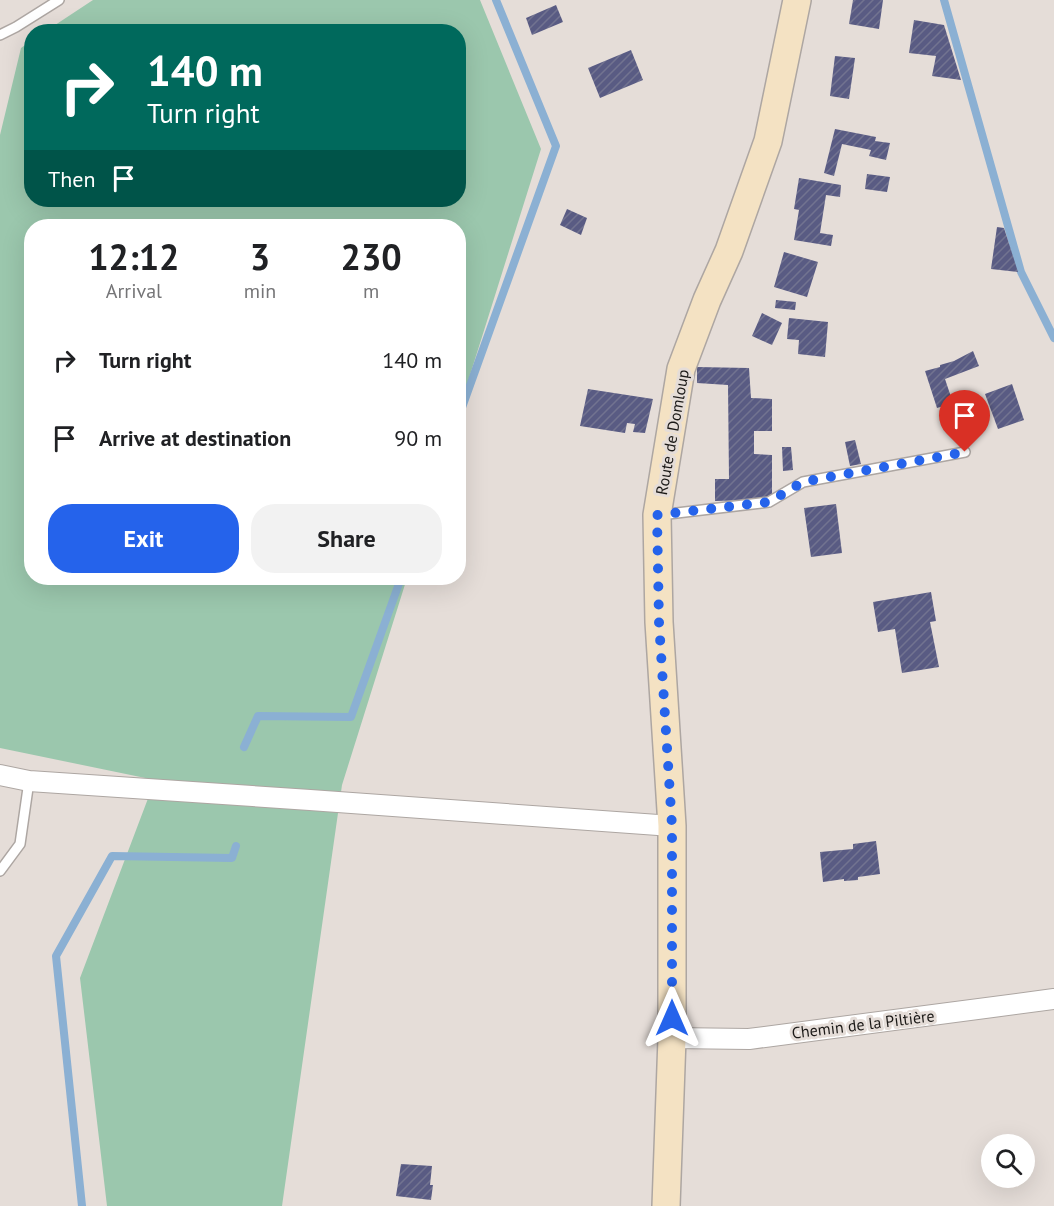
<!DOCTYPE html>
<html lang="en">
<head>
<meta charset="utf-8">
<style>
	:root { --surface:#fff; --page:#f2f2f2; --text:#202124; --muted:#757577; --accent:#2563eb }
	body { margin:0; font-family:"PT Sans",sans-serif; background:var(--page); color:var(--text); height:100vh; display:flex; flex-direction:column; font-size:22px; white-space:nowrap }
	* { box-sizing:border-box; margin:0 }
	p { font-size:20px; color:var(--muted) }
	.icon { flex:none; width:33px; height:33px; fill:none; stroke:currentColor; stroke-width:2; stroke-linecap:round; stroke-linejoin:round }
	.map { position:relative; flex:1; overflow:hidden }
	.details { position:absolute; left:24px; top:219px; width:442px; height:366px; display:flex; flex-direction:column; background:var(--surface); border-radius:24px; box-shadow:0 6px 24px #0002 }
	.details>* { flex:none }
	.banner { position:absolute; left:24px; top:24px; width:442px; height:183px; border-radius:24px; box-shadow:0 6px 24px #0002; background:#00695c; color:#fff; overflow:hidden }
	.tools { position:absolute; left:981px; top:1134px; display:grid; gap:12px }
	.tools a { display:grid; place-items:center; width:54px; height:54px; border-radius:50%; background:var(--surface); box-shadow:0 6px 24px #0002; font-size:30px }
	.pin { position:absolute; display:grid; place-items:center; width:51px; height:51px; color:#fff; margin:-62px -26px; border-radius:50% 50% 50% 0; rotate:-45deg; box-shadow:0 0 6px #0007 }
	.pin .icon { rotate:45deg }
	.me { position:absolute; width:66px; margin:-33px; rotate:0deg; stroke-linejoin:round; filter:drop-shadow(0 0 4px #0008) }
	.turn { display:flex; align-items:center; gap:21px; height:126px; padding:0 24px; font-size:27px }
	.turn .icon { width:78px; height:78px; stroke-width:2.5 }
	.turn b { display:block; font-size:42px; line-height:51px }
	.then { display:flex; align-items:center; height:57px; padding:0 24px; background:#0003; gap:12px; font-size:22px }
	.eta { display:flex; justify-content:space-evenly; align-items:center; height:102px; text-align:center }
	.eta b { font-size:36px; font-weight:600; line-height:42px }
	.button { display:flex; gap:12px; margin-top:auto; padding:12px 24px }
	.button a { flex:1; height:69px; border-radius:24px; background:var(--accent); color:#fff; font-size:24px; font-weight:600; line-height:69px; text-align:center }
	.button a+a { background:var(--page); color:var(--text) }
	ul { padding:0; list-style:none }
	li { display:flex; align-items:center; gap:18px; height:78px; padding:0 24px }
	li div { flex:1 }
	li b { display:block; font-size:22px }
	li em { font-style:normal }
	.map>svg:first-child { display:block }
	.green { fill:#9bc7ad }
	.lines { fill:none; stroke-linecap:round; stroke-linejoin:round }
	.stream { stroke:#8bb0d3; stroke-width:8 }
	.building { fill:url(#building-hatch) }
	.lane-casing { stroke:#ada6a2; stroke-width:12 }
	.street-casing { stroke:#ada6a2; stroke-width:22 }
	.secondary-casing { stroke:#ada6a2; stroke-width:30 }
	.lane { stroke:#fff; stroke-width:9 }
	.street { stroke:#fff; stroke-width:20 }
	.secondary { stroke:#f4e2c3; stroke-width:27 }
	.route { stroke:#2563eb; stroke-width:10; stroke-dasharray:0 18 }
	.labels { text-anchor:middle; stroke-width:6; stroke-linejoin:round; paint-order:stroke }
	.street-label { font-size:16px; fill:#1b1917; stroke:#e5ddd8 }
</style>
</head>
<body>
<div class="map">
<svg width="1054" height="1206" viewBox="0 0 1054 1206">
	<defs>
		<pattern id="building-hatch" width="6" height="6" patternUnits="userSpaceOnUse" patternTransform="scale(1.5)"><rect width="6" height="6" fill="#595b83"/><path d="M-1 1l2-2M0 6l6-6M5 7l2-2" fill="none" stroke="#727390"/></pattern>
	</defs>
	<rect width="100%" height="100%" fill="#e5ddd8"/>
	<polygon class="green" points="93,0 480,0 541,149 459,410 459,226 32,226 32,578 407,578 342,785 282,1206 107,1206 80,978 155,780 0,748 0,135 21,48 31,41 32,200 459,200 459,32 46,31"/>
	<g class="lines">
		<g class="stream">
			<polyline points="944,0 1021,272 1054,338"/>
			<polyline points="459,416 556,146 496,0"/>
			<polyline points="244,747 258,716 351,717 401,578"/>
			<polyline points="82,1206 56,956 112,856 232,858 236,846"/>
		</g>
	</g>
	<g class="building">
		<polygon points="853,0 883,0 879,29 849,24"/>
		<polygon points="556,5 563,22 532,35 526,18"/>
		<polygon points="914,20 944,25 961,80 932,76 936,56 909,53"/>
		<polygon points="631,50 643,80 600,98 588,68"/>
		<polygon points="835,56 855,58 849,99 830,96"/>
		<polygon points="835,129 876,137 875,141 890,143 886,160 869,156 871,150 842,144 834,176 824,173"/>
		<polygon points="867,174 890,177 887,192 865,189"/>
		<polygon points="799,178 841,185 840,197 826,195 820,233 833,235 831,246 794,240 799,210 794,209"/>
		<polygon points="567,209 587,218 581,235 560,225"/>
		<polygon points="997,227 1004,228 1018,272 991,269"/>
		<polygon points="784,252 818,262 807,297 774,287"/>
		<polygon points="776,300 796,302 795,310 775,308"/>
		<polygon points="762,313 782,323 772,345 752,336"/>
		<polygon points="789,318 828,322 825,357 798,354 799,340 787,339"/>
		<polygon points="973,351 979,366 945,379 953,403 937,408 925,371 940,367 940,365 954,361"/>
		<polygon points="697,367 749,368 751,398 772,399 772,431 754,431 754,454 772,455 772,497 755,500 715,501 715,479 729,479 728,385 697,383"/>
		<polygon points="1012,384 1024,420 998,429 985,394"/>
		<polygon points="588,389 653,399 645,433 633,432 635,424 627,423 625,433 580,426"/>
		<polygon points="855,440 861,464 850,466 845,442"/>
		<polygon points="782,447 791,447 793,470 783,471"/>
		<polygon points="836,504 842,553 811,557 804,508"/>
		<polygon points="931,592 936,621 930,622 939,667 902,673 895,629 878,632 873,602"/>
		<polygon points="876,841 880,874 858,877 858,880 844,881 844,879 823,882 820,852 853,849 853,844"/>
		<polygon points="401,1164 432,1166 430,1185 433,1185 431,1200 396,1196"/>
	</g>
	<g class="lines">
		<g class="lane-casing">
			<g id="lane">
				<polyline points="0,35 16,27 59,0"/>
				<polyline points="660,515 769,502 803,482 965,452"/>
				<polyline points="0,871 20,844 29,781"/>
			</g>
		</g>
		<g class="street-casing">
			<g id="street">
				<polyline points="0,775 29,781 310,800 672,826"/>
				<polyline points="672,1038 749,1039 1054,999"/>
			</g>
		</g>
		<g class="secondary-casing">
			<polyline id="secondary" points="666,1206 672,1038 672,826 659,622 657,515 681,369 707,300 729,251 768,141 797,0"/>
		</g>
		<use href="#lane" class="lane"/>
		<use href="#street" class="street"/>
		<use href="#secondary" class="secondary"/>
	</g>
	<g class="lines">
		<polyline class="route" points="672,1018 672,826 659,622 657,515 769,502 803,482 965,452"/>
	</g>
	<g class="labels">
		<g class="street-label">
			<text transform="translate(672 432) rotate(-80)" y="6">Route de Domloup</text>
			<text transform="translate(863 1024) rotate(-7)" y="6">Chemin de la Piltière</text>
		</g>
	</g>
</svg>
<div class="tools">
<a><svg class="icon" aria-label="search" viewBox="0 0 24 24"><circle cx="10" cy="10" r="6"/><path d="M15 15l6 6"/></svg></a>
</div>
<div class="pin" style="left:965px;top:452px;background:#d93025"><svg class="icon" aria-label="arrive" viewBox="0 0 24 24"><path d="M6 21V4h12l-3 4 3 4H6"/></svg></div>
<svg class="me" style="left:672px;top:1018px" viewBox="-20 -20 40 40"><path d="M0-17L14 15 0 8-14 15z" fill="#2563eb" stroke="#fff" stroke-width="4"/></svg>
<div class="banner">
<div class="turn"><svg class="icon" aria-label="right" viewBox="0 0 24 24"><path d="M7 20v-9h11M14 6l5 5-5 5"/></svg><div><b>140 m</b>Turn right</div></div>
<div class="then">Then<svg class="icon" aria-label="arrive" viewBox="0 0 24 24"><path d="M6 21V4h12l-3 4 3 4H6"/></svg></div>
</div>
<section class="details">
<div class="eta">
<div><b>12:12</b><p>Arrival</p></div>
<div><b>3</b><p>min</p></div>
<div><b>230</b><p>m</p></div>
</div>
<ul>
<li><svg class="icon" aria-label="right" viewBox="0 0 24 24"><path d="M7 20v-9h11M14 6l5 5-5 5"/></svg><div><b>Turn right</b></div><em>140 m</em></li>
<li><svg class="icon" aria-label="arrive" viewBox="0 0 24 24"><path d="M6 21V4h12l-3 4 3 4H6"/></svg><div><b>Arrive at destination</b></div><em>90 m</em></li>
</ul>
<div class="button"><a>Exit</a><a>Share</a></div>
</section>
</div>
</body>
</html>
